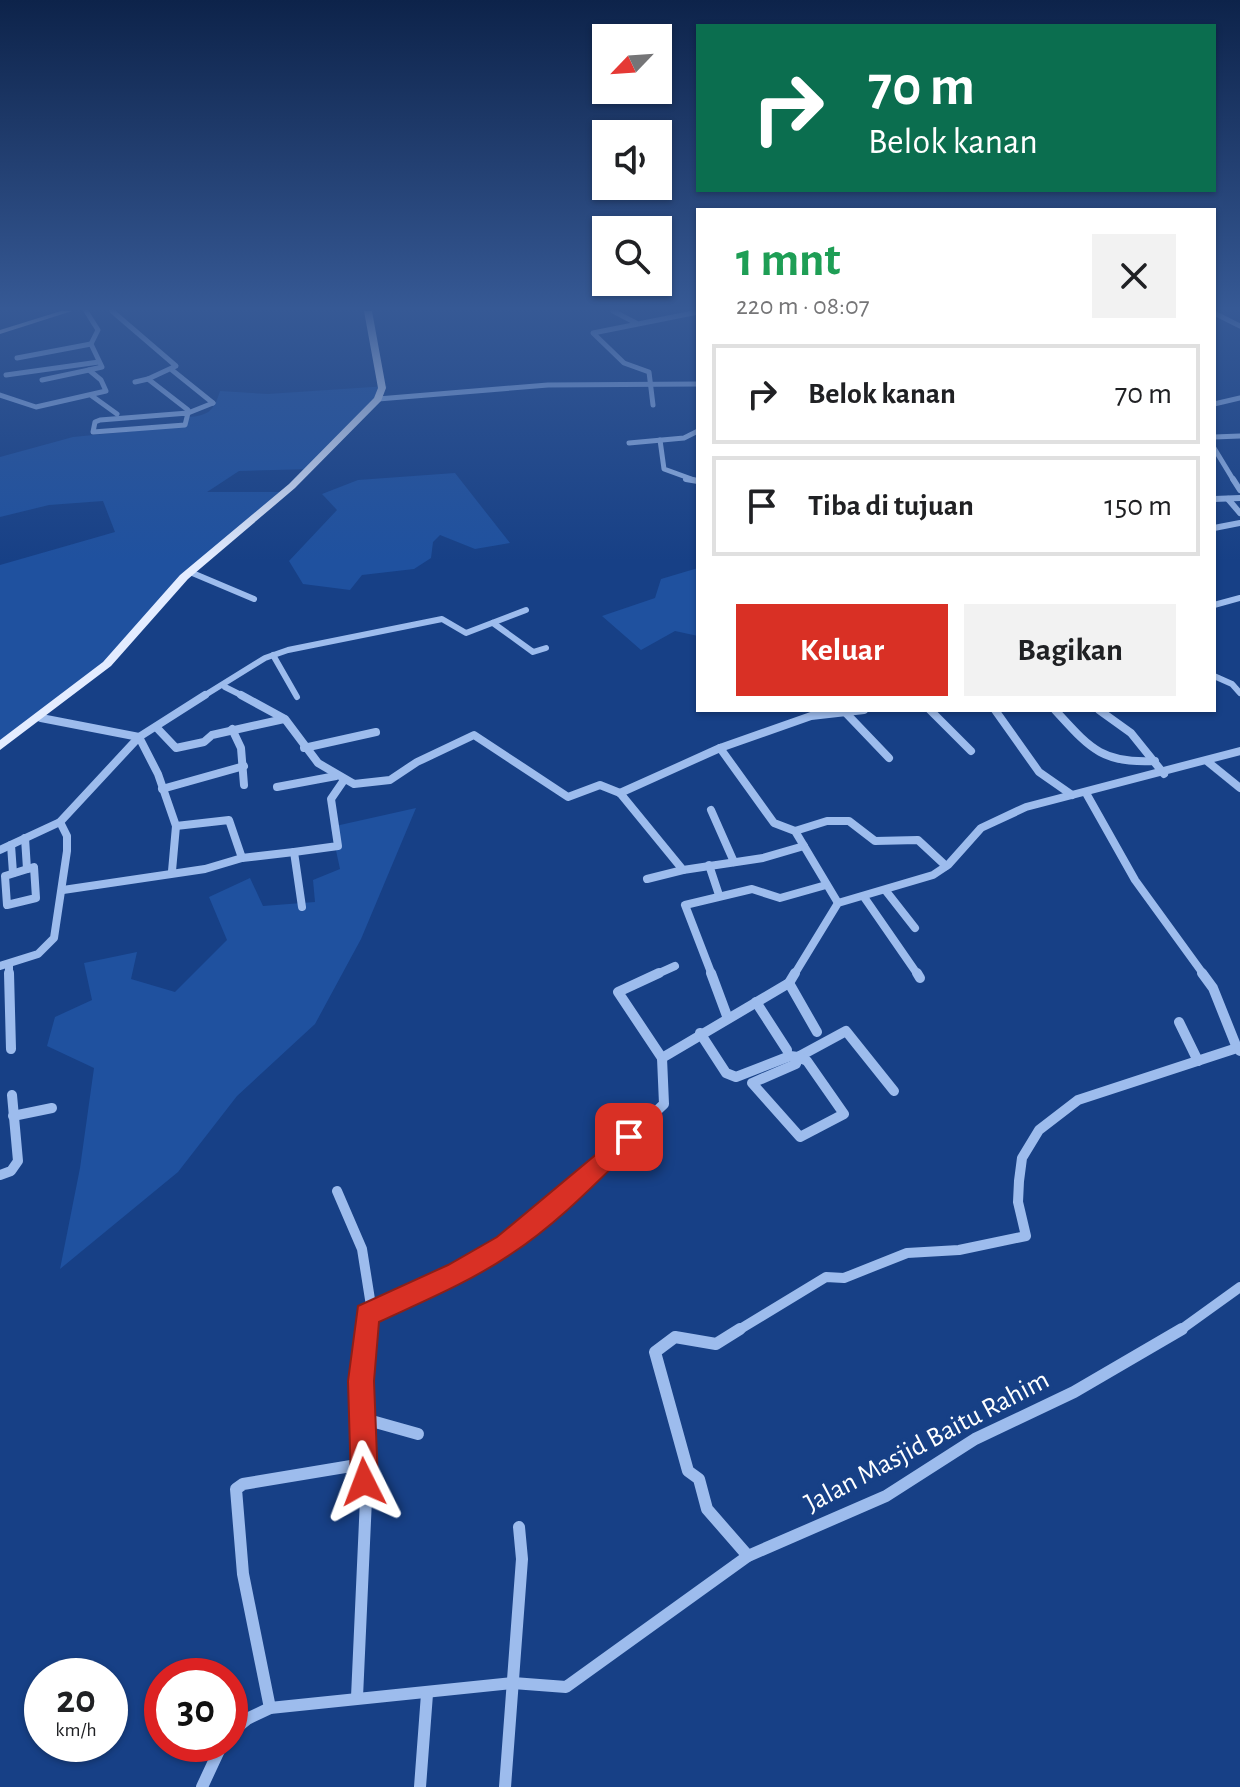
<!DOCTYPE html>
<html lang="id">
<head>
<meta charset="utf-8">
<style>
	:root { --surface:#fff; --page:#f2f2f2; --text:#202124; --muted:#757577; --line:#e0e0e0; --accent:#d93025 }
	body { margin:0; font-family:"Alegreya Sans",sans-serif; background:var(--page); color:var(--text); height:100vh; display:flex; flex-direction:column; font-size:30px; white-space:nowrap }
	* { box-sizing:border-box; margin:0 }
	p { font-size:26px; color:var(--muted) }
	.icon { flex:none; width:44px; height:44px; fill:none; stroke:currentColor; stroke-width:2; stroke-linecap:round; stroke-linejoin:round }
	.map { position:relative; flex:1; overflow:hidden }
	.details { position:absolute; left:696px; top:208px; width:520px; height:504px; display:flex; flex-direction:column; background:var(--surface); border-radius:0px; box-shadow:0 2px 6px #0004 }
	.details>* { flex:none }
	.guide { position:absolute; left:696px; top:24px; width:520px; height:168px; border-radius:0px; box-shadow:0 2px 6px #0004; background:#0b6e4f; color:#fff; overflow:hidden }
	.needle { width:52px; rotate:245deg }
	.controls { position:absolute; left:592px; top:24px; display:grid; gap:16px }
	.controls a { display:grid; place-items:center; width:80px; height:80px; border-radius:0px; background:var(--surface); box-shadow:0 2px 6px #0004; font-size:40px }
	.speed { position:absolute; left:24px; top:1658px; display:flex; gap:16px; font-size:40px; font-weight:700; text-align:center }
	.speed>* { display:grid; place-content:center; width:104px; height:104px; border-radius:50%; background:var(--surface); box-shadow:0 2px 6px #0004; line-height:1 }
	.speed small { font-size:20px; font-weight:400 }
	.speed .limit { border:12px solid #d22; background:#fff; color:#111 }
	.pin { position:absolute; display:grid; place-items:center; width:68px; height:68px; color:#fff; margin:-34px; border-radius:16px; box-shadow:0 4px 12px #0006 }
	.me { position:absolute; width:88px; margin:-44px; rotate:357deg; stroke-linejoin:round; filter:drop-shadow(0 0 6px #0008) }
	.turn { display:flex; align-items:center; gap:28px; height:168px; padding:0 40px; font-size:36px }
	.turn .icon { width:104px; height:104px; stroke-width:2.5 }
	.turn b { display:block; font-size:56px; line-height:68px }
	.round { display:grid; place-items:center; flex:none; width:84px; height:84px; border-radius:0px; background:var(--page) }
	.overview { display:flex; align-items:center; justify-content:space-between; height:136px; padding:0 40px }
	h1 { font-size:48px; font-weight:700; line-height:60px; color:#1e9e55 }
	.cta { display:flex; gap:16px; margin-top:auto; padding:16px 40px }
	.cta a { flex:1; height:92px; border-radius:0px; background:var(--accent); color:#fff; font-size:32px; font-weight:700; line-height:92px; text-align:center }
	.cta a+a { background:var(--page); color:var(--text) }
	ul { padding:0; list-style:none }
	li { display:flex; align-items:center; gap:24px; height:100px; margin:0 16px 12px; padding:0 24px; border:4px solid var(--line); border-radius:0px }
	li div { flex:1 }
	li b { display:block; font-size:30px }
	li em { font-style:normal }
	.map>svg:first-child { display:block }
	.green { fill:#1f519f }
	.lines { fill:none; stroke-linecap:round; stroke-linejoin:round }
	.street-far4 { stroke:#9dbced; stroke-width:5 }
	.street-far3 { stroke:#9dbced; stroke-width:6 }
	.street-far2 { stroke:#9dbced; stroke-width:8 }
	.street-far1 { stroke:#9dbced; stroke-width:10 }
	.street { stroke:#9dbced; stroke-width:12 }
	.primary { fill:#e3ecff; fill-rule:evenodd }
	.route { fill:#d93025; stroke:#8d1f18; stroke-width:2 }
	.labels { text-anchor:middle; stroke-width:8; stroke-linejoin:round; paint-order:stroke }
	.near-street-label { font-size:28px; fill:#fff; stroke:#174086 }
</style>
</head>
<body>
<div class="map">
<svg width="1240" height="1787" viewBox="0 0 1240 1787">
	<rect width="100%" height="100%" fill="#174086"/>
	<g class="green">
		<path d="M387,386L382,398L313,469L239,471L207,492H281L164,596L125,647L82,688L0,748V565L115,532L103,501L49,505L0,517V457L73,437L186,426L188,417C208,416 214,411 220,391L268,394Z"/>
		<polygon points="455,473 510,543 475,549 440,535 433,542 431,558 414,569 362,575 350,590 303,584 289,561 337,510 322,494 358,480"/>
		<polygon points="698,568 698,636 675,631 641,650 602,616 655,598 661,579"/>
		<polygon points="416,808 361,939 315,1024 237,1096 178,1172 60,1269 80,1168 94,1068 47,1046 55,1017 92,1000 84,963 137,952 131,979 175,992 227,940 209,897 250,878 263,906 315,902 313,880 340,869 331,827"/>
	</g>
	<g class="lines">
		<g class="street-far4">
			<polyline points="112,311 176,366 148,379 188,410"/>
			<polyline points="613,311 636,323"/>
			<polyline points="1214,313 1240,326"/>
			<polyline points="17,358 91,344"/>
			<polyline points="172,370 213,403"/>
			<polyline points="6,375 99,362"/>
			<polyline points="42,380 89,370"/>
			<polyline points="135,382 148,379"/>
			<polyline points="0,395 36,407 106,391 101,380 89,370 102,367 91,344 98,330 86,311"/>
			<polyline points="92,396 117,414"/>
			<polyline points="378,399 548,385 698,384"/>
			<polyline points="1214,404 1240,398"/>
			<polyline points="653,405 649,372 624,363 593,333 698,312"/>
			<polygon points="188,413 185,425 93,432 95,422 100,420"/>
			<polyline points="188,413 213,403"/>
			<polyline points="1214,437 1240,436"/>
			<polyline points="660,440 664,469 697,481"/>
			<polyline points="629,443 684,438 698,431"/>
			<polyline points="1214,448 1234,481"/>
		</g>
		<g class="street-far3">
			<polyline points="686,479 698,481"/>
			<polyline points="1233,479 1240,490"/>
			<polyline points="1214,499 1240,498"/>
			<polyline points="1228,499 1240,513"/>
			<polyline points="1214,528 1240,523"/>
			<polyline points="190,572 254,599"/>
			<polyline points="1214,605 1240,598"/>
			<polyline points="493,623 533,652 546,648"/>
			<polyline points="273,655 297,697"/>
			<polyline points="1214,676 1232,684 1240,693"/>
			<polyline points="225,687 245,697"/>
			<polyline points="202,697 265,658 288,650 442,619 466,633 526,610"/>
		</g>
		<g class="street-far2">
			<polyline points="241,695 285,719 318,763 354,784 390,780 417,762 474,735 568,797 600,785 620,793 683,870 763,858 804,846"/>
			<polyline points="930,710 971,751"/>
			<polyline points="995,710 1039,772 1072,795"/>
			<path d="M1055,710C1089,747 1101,764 1155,761"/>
			<polyline points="1099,710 1131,733 1164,774"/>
			<polyline points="844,711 889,758"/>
			<polyline points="41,718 139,737 158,774 176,826 172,871"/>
			<polyline points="157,728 176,748 204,742 212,735 284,719"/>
			<polyline points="232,729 241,748 244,785"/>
			<polyline points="304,748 376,732"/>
			<polyline points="1208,762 1240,788"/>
			<polyline points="277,787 336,776"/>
			<polyline points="162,789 244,766"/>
			<polyline points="620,793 720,748"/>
			<polyline points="1086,793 1135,880 1204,975"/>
			<polyline points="711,810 734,862"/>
			<polyline points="176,826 229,820 242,858 294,852 302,907"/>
			<polyline points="795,831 827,821 849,821 875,841 918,840 946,866"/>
			<polyline points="25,838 27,869"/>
			<polyline points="11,845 13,873"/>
			<polyline points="0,850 60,822 139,737 205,695"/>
			<polyline points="294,852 338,846 331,799 344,780"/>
			<polyline points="709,865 719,895"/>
			<polygon points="34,867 36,898 7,905 5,876"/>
			<polyline points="647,879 683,870"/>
			<polyline points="63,890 205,869 242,858"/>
			<polyline points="886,891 915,928"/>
			<polyline points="864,897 918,975"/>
			<polyline points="838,903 795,831 774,823 720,748 811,716 864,710"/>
			<polyline points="9,964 9,975"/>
			<polyline points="0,966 38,954 54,938 67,851 67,836 60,822"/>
			<polyline points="655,975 675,966"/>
			<polyline points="712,975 685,905 752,889 780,898 826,885"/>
			<polyline points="794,975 838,903 933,875 948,865 981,828 1026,807 1240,751"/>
		</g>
		<g class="street-far1">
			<polyline points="9,973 11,1049"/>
			<polyline points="659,973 618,992 662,1058"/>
			<polyline points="711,973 727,1016"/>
			<polyline points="917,973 920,978"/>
			<polyline points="1202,973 1213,988 1237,1048"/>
			<polyline points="789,983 817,1032"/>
			<polyline points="756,1002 787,1050"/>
			<polyline points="1179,1022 1198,1061"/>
			<polyline points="700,1033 726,1073 736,1077 790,1056 798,1057 846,1031 894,1091"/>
			<polygon points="798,1057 807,1061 844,1114 800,1137 752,1083 796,1064"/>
			<polyline points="13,1116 52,1108"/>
			<polyline points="0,1175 11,1171 18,1161 12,1095"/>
			<polyline points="337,1191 362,1249 372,1312"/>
			<path d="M366,1331L367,1315C413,1294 461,1275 503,1246C562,1206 613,1152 664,1104L662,1058L789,983L795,973"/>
			<polyline points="737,1331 826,1277 844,1278 907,1253 959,1250 1026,1236 1018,1202 1019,1181 1022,1158 1039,1130 1078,1100 1237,1048 1240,1051"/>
			<polyline points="1179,1331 1240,1287"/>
		</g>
		<g class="street">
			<polyline points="740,1329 716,1344 675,1337 655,1352 688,1471 699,1479 707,1509 748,1556"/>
			<polyline points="361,1418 418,1434"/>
			<polyline points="357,1697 366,1499 361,1381 366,1329"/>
			<polyline points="270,1708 243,1574 236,1489 243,1484 363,1464"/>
			<polyline points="230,1733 247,1719 270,1708 513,1683 566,1687 748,1556 886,1496 975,1439 1074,1392 1182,1329"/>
			<polyline points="202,1787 222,1744"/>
			<polyline points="420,1787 427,1694"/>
			<polyline points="505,1787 522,1559 519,1527"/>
		</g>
		<g class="primary">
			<polygon points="61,311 72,311 0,334 0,330"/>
			<polygon points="364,311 372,311 386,388 381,401 295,488 188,579 111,666 0,750 0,740 103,662 180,575 289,484 374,398 378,388"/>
		</g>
	</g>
	<linearGradient id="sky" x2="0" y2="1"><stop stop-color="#0d234a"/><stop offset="0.55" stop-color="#365995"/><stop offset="1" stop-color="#365995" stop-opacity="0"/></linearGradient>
	<rect width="1240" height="561" fill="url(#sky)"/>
	<path class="route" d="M629,1127L636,1130L640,1137L636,1144C597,1182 557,1224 511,1254C470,1282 424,1301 379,1322L374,1381L378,1482L374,1491L364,1495L355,1491L351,1482L348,1381L358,1306L448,1265L497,1237Z"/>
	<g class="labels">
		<g class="near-street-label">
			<text transform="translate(926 1440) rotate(-28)" y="10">Jalan Masjid Baitu Rahim</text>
		</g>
	</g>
</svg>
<div class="controls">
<a><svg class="needle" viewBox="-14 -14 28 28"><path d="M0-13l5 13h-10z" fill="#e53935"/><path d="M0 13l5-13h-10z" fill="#757577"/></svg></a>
<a><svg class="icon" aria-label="sound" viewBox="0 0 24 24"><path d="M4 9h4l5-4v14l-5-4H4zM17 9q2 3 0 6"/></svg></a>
<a><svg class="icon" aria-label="search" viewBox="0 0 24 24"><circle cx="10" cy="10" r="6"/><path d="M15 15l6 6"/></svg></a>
</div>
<div class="speed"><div>20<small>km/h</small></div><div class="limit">30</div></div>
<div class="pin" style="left:629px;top:1137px;background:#d93025"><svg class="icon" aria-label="arrive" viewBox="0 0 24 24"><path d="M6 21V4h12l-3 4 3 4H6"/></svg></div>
<svg class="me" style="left:364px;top:1482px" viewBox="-20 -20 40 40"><path d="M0-17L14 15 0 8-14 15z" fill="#d93025" stroke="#fff" stroke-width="4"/></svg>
<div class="guide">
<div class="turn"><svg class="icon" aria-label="right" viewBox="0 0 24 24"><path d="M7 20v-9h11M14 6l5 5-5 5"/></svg><div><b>70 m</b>Belok kanan</div></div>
</div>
<section class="details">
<div class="overview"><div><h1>1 mnt</h1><p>220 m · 08:07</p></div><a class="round"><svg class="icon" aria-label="close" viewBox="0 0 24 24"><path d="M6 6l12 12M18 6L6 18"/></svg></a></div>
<ul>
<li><svg class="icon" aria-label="right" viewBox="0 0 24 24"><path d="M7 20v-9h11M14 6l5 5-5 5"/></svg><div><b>Belok kanan</b></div><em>70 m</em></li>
<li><svg class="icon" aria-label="arrive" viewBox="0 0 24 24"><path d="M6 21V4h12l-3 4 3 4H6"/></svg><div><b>Tiba di tujuan</b></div><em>150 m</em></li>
</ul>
<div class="cta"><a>Keluar</a><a>Bagikan</a></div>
</section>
</div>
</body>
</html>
